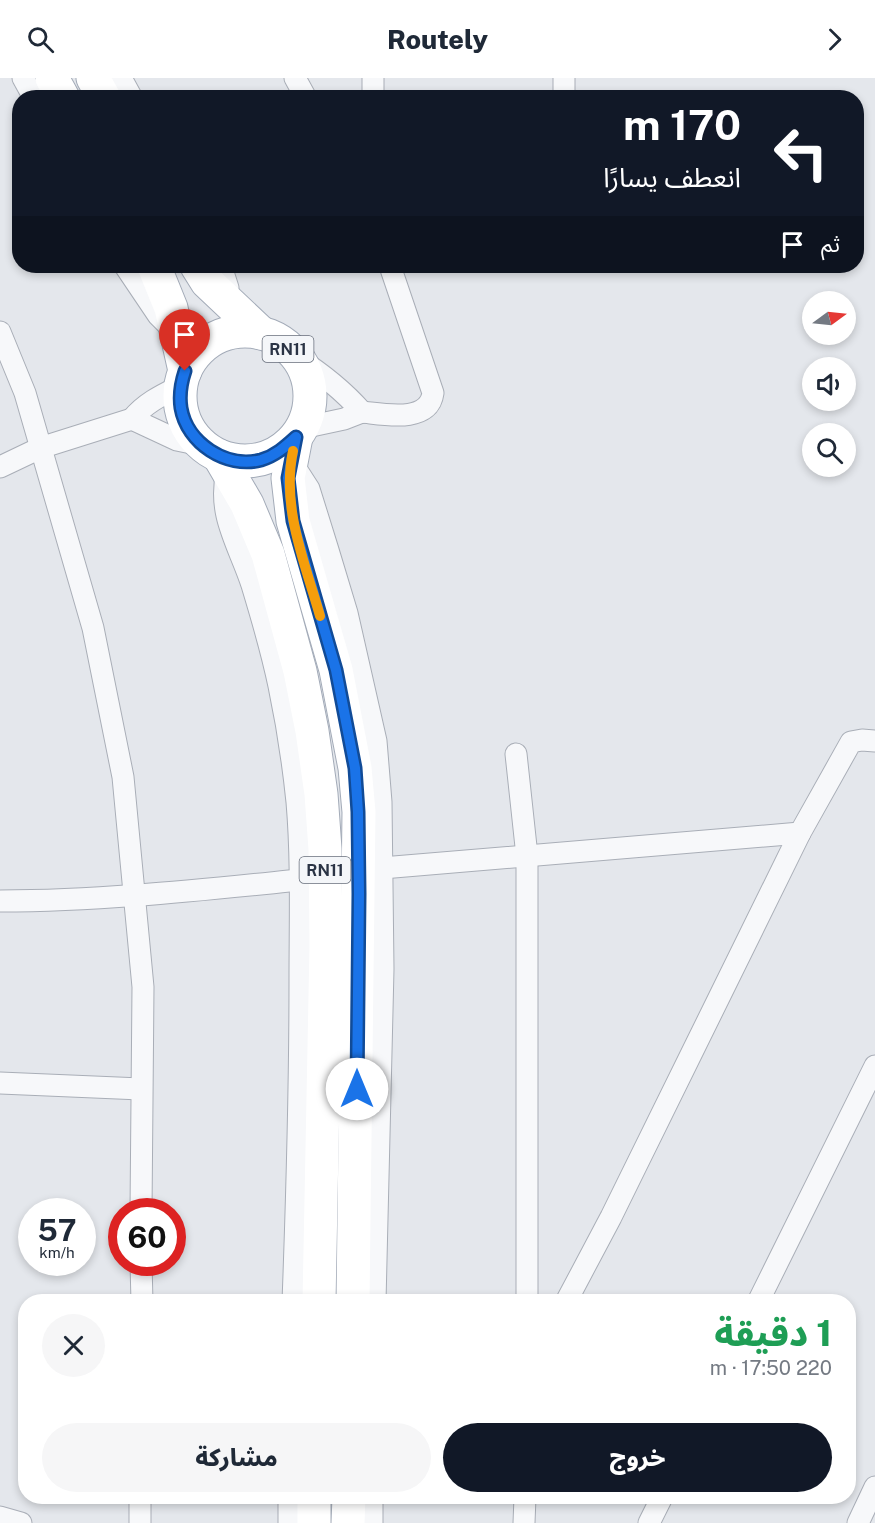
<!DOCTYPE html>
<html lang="ar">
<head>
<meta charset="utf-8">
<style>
	:root { --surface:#fff; --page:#f6f6f7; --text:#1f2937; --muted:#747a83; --accent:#111827 }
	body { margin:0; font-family:"Public Sans","Noto Sans Arabic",sans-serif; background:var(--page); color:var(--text); direction:rtl; height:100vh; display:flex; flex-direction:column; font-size:22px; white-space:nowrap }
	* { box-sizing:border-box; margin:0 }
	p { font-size:20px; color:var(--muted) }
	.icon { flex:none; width:33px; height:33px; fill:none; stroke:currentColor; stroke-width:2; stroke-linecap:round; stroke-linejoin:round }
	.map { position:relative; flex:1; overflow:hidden; direction:ltr }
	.sheet { position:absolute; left:18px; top:1216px; width:838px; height:210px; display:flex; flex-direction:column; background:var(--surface); border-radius:24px; box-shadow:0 3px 9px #0003; direction:rtl }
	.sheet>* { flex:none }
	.top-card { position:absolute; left:12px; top:12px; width:852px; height:183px; border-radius:24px; box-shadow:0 3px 9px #0003; direction:rtl; background:#111827; color:#fff; overflow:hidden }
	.needle { width:39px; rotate:75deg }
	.buttons { position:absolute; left:802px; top:213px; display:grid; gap:12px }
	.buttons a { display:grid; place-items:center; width:54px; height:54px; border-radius:50%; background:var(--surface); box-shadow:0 3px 9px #0003; font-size:30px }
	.speed { position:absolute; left:18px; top:1120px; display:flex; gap:12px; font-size:30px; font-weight:700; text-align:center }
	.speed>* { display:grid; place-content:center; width:78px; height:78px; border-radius:50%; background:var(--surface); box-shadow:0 3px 9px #0003; line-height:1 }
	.speed small { font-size:15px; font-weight:400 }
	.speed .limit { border:9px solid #d22; background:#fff; color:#111 }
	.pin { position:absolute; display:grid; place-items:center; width:51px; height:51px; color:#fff; margin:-62px -26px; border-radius:50% 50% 50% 0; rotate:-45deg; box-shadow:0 0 6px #0007 }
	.pin .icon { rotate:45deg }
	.me { position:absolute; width:66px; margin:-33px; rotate:0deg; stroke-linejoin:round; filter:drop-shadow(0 0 4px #0008) }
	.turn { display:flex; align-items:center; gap:21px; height:126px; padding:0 24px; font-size:27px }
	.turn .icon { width:78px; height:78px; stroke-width:2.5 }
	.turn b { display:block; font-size:42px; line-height:51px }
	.then { display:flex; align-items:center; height:57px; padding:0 24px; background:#0003; gap:12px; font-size:22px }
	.round { display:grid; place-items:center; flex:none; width:63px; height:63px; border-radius:32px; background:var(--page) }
	.head { display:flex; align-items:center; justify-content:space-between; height:102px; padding:0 24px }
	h1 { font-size:36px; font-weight:800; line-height:45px; color:#1e9e55 }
	.button { display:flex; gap:12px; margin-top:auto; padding:12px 24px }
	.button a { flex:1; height:69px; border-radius:36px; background:var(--accent); color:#fff; font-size:24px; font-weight:800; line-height:69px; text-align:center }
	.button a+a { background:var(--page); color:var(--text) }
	header { display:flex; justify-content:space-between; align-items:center; height:78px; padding:0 24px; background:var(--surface); font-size:27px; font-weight:800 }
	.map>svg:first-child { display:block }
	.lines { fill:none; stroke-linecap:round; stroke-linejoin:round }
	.minor-casing { stroke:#a9aeb7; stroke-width:23 }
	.primary-casing { stroke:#a3abb8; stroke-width:35 }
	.minor { stroke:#f7f8fa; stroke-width:21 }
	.primary { stroke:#fff; stroke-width:33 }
	.route-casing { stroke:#114b97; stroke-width:15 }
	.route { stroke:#1a73e8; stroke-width:10 }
	.slow { stroke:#f59e0b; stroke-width:10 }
	.labels { text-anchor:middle; stroke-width:5; stroke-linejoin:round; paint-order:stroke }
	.shield { fill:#f4f6f9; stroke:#676e7b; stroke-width:1.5 }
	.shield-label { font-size:16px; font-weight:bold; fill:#2b3445 }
</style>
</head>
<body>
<header><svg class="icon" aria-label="forward" viewBox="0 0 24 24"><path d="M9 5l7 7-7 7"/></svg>Routely<svg class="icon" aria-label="search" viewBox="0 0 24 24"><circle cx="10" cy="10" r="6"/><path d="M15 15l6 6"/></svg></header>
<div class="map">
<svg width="875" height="1445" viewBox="0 0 875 1445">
	<rect width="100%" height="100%" fill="#e4e7ec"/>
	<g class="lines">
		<g class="minor-casing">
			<g id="minor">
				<polyline points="23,0 34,20"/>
				<polyline points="121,0 132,20"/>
				<polyline points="295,0 306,20"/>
				<polyline points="373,0 373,20"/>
				<polyline points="564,0 564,20"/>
				<polyline points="125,188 158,237 173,252"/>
				<polyline points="221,188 228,210 225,223"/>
				<polyline points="0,254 25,315 93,550 123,699 143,909 141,1134"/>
				<path d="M296,279C321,295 342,311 362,334L344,341L302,350"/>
				<path d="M180,308C162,317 145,325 132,341L177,362L201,367"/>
				<path d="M362,334C383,336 429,346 433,315L390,188"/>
				<polyline points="291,383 309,411 328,472 347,535 376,663 381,724 383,891 375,1224"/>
				<polyline points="0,389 40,370 132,341"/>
				<path d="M227,394C217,437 239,467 252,507C262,540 272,574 279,608C287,646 293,685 297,724C302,783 300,843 300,902C300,1009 297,1116 293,1224"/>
				<polyline points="516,676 527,778 527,1224"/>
				<polyline points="382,790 800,755"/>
				<path d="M0,823C101,823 200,812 300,802"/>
				<polyline points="0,1005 141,1011"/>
				<polyline points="141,1185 142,1224"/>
				<polyline points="566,1224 611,1139 800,755 851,664 862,662 875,663"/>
				<polyline points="758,1224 875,988"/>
				<polyline points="0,1439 21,1445"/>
				<polyline points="140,1445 140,1419"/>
				<polyline points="289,1445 289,1419"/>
				<polyline points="372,1445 372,1419"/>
				<polyline points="524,1445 525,1419"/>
				<polyline points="649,1445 662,1419"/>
				<polyline points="858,1445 875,1409"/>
			</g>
		</g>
		<g class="primary-casing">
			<g id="primary">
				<polyline points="52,0 63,20"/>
				<polyline points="93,0 104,20"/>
				<polyline points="154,188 171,230 185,293"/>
				<polyline points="197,188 207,204 261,255"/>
				<circle cx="245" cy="318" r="65"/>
				<polyline points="296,359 288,400 293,443 336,592 355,690 359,734 353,1224"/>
				<polyline points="219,378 247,426 268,476 300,593 312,653 321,716 325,771 326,867 319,1224"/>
				<polyline points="314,1445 314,1419"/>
				<polyline points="348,1445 349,1419"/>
			</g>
		</g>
		<use href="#minor" class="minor"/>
		<use href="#primary" class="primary"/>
	</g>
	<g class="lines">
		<g class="route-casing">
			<path id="route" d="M185,293C181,305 179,317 181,330C187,365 226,391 261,382C275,378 285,369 296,359L288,400L293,443L336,592L355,690L358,734L359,816L357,1011"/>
		</g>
		<use href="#route" class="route"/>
		<path class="slow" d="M293,373C281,429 305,485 320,538"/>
	</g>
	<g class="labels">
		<g class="shield">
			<rect x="262.5" y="258" width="51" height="26" rx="4.5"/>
			<rect x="299.5" y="779" width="51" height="26" rx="4.5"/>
		</g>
		<g class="shield-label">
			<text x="288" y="277">RN11</text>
			<text x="325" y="798">RN11</text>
		</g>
	</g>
</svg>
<div class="buttons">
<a><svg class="needle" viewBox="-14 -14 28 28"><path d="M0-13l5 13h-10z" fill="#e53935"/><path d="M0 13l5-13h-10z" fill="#747a83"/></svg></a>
<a><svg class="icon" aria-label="sound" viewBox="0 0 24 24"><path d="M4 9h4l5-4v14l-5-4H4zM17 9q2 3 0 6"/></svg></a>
<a><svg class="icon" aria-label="search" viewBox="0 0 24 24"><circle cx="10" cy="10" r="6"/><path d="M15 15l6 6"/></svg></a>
</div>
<div class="speed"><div>57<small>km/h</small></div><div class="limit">60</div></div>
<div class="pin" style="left:185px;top:293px;background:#d93025"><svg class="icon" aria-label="arrive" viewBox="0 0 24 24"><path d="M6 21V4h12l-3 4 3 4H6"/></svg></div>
<svg class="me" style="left:357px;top:1011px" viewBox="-20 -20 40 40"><circle r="19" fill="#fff"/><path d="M0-13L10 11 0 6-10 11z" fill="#1a73e8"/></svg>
<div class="top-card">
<div class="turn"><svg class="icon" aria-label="left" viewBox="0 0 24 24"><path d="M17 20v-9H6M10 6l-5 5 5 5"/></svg><div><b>170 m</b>انعطف يسارًا</div></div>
<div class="then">ثم<svg class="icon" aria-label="arrive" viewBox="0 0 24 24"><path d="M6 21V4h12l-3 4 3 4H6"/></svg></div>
</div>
<section class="sheet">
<div class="head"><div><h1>1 دقيقة</h1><p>220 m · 17:50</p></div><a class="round"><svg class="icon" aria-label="close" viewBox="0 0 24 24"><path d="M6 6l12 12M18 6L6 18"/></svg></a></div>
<div class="button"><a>خروج</a><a>مشاركة</a></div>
</section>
</div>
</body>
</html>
